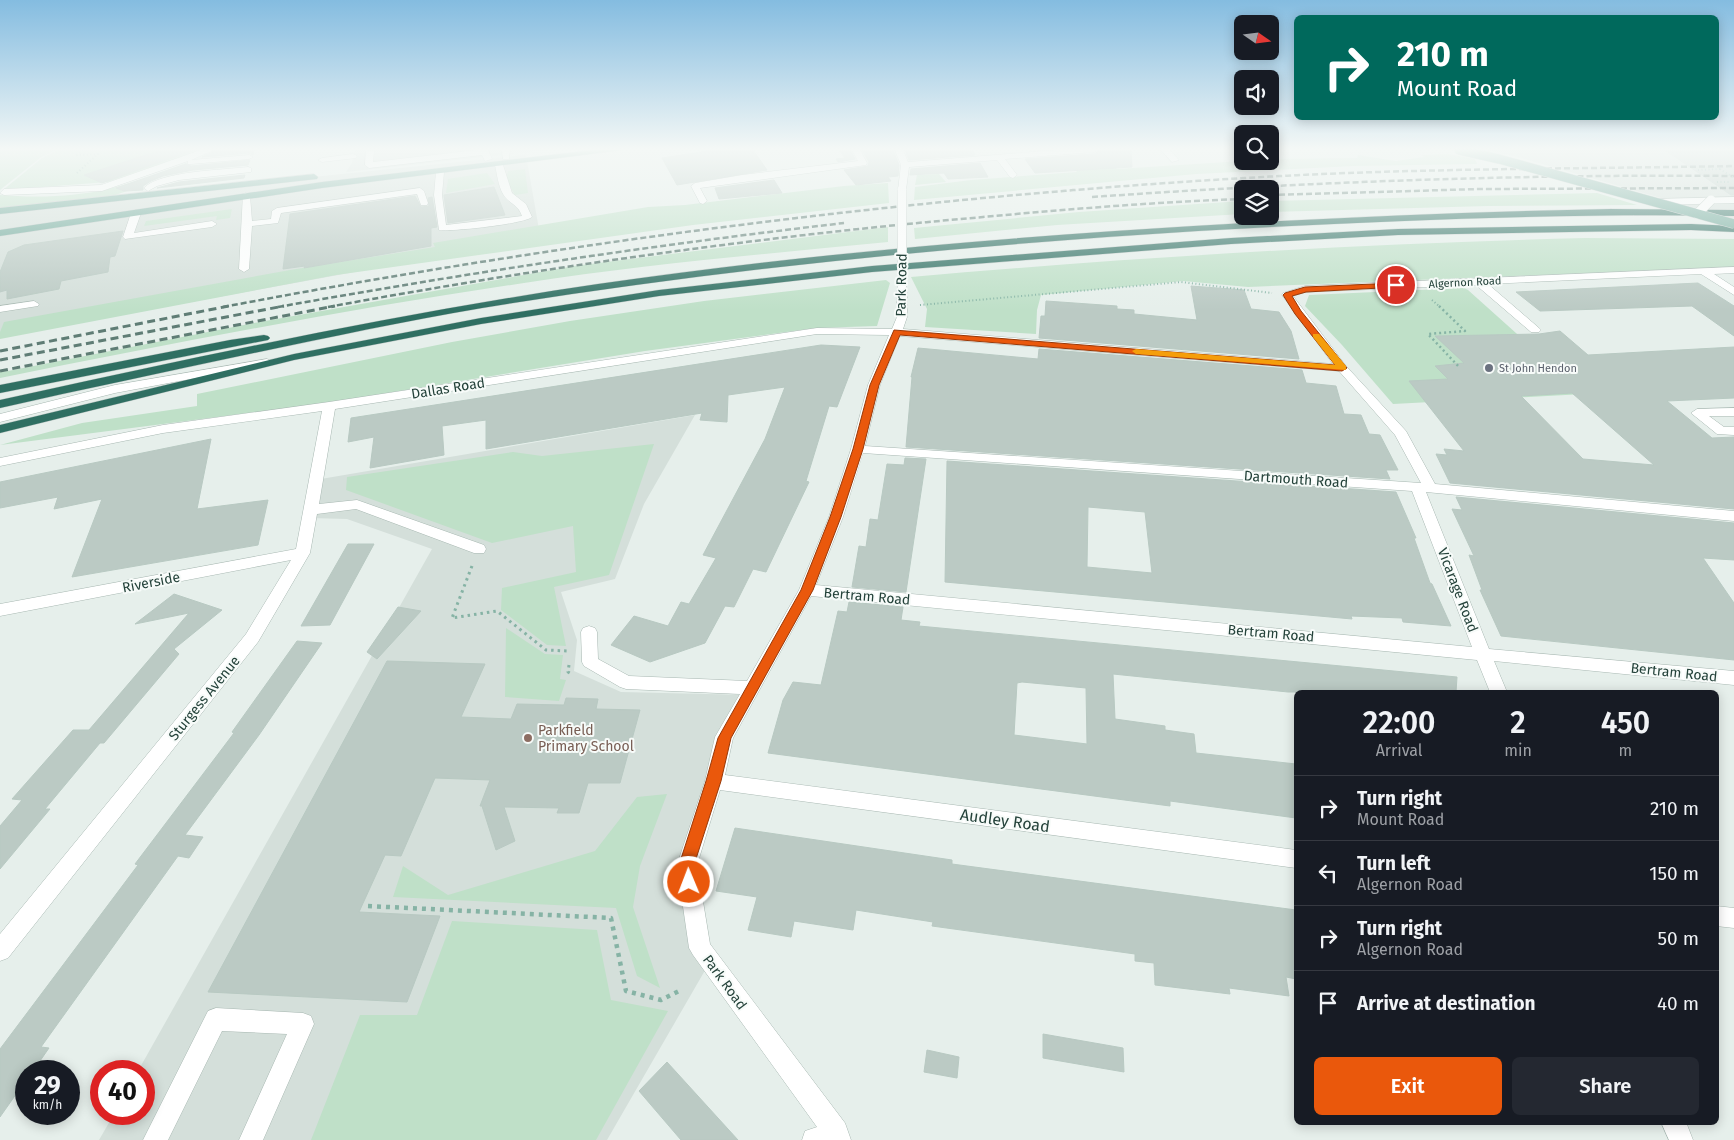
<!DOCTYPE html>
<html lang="en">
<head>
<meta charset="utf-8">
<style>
	:root { --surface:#171b24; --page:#242831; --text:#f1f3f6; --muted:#9ea1a6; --line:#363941; --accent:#ea580c }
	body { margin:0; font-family:"Fira Sans",sans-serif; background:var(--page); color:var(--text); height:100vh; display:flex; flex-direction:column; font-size:19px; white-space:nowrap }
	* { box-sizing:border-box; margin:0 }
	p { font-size:16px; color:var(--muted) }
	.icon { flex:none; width:28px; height:28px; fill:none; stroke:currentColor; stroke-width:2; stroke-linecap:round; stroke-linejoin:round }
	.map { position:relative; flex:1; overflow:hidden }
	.panel { position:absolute; left:1294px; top:690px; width:425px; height:435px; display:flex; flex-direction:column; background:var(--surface); border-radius:8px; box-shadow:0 2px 12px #0003 }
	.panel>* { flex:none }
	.guide { position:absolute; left:1294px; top:15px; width:425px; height:105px; border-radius:8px; box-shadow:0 2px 12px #0003; background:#00695c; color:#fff; overflow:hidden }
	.needle { width:32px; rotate:104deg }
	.buttons { position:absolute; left:1234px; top:15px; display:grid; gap:10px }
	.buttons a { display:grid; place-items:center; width:45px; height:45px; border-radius:8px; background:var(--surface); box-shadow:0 2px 12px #0003; font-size:25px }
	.speed { position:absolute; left:15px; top:1060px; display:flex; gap:10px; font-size:25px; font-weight:700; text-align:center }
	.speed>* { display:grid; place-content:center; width:65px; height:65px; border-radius:50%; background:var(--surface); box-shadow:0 2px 12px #0003; line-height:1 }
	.speed small { font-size:12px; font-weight:400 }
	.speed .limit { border:8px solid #d22; background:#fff; color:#111 }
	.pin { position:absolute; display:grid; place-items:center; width:42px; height:42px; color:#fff; margin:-21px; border:2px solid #fff; border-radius:50%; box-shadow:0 1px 5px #0007 }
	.me { position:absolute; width:55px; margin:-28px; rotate:359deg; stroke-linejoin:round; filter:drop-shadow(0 0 4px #0008) }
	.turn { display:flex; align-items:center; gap:18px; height:105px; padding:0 20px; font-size:22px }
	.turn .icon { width:65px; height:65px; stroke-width:2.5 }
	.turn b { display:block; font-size:35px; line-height:42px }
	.eta { display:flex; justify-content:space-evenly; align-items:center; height:85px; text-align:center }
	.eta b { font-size:30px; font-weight:600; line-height:35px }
	.primary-button { display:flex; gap:10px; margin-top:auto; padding:10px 20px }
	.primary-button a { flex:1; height:58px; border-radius:8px; background:var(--accent); color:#fff; font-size:20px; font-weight:600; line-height:58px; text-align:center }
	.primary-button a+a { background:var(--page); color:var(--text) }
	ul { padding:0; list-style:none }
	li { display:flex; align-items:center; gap:15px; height:65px; padding:0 20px; border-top:1px solid var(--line) }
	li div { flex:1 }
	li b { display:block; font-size:19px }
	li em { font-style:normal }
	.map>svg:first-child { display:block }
	.built { fill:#d4dfda }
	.green { fill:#bfe0c8 }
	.building { fill:#bbcac4; stroke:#b8c9c2; fill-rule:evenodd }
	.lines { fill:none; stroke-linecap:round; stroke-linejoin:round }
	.minor-casing { stroke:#a8b8b2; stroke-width:1 }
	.major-casing { stroke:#c2cac8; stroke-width:1 }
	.highway-casing { stroke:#c2cac8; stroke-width:1 }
	.path-far3 { stroke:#86b3a5; stroke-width:2; stroke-dasharray:1 2.5; stroke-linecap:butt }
	.path-far2 { stroke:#86b3a5; stroke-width:2.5; stroke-dasharray:2 3; stroke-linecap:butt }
	.path-far1 { stroke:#86b3a5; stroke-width:3; stroke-dasharray:2.5 4; stroke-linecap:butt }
	.path { stroke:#86b3a5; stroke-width:4.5; stroke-dasharray:4 5; stroke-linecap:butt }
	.minor { fill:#fff; fill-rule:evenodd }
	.major { fill:#6aa596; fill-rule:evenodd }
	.highway { fill:#2f6f62; fill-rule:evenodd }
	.rail-far1 { stroke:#5f7d75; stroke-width:2.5; stroke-dasharray:6 3; stroke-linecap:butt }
	.rail { stroke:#5f7d75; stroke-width:3; stroke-dasharray:8 4.5; stroke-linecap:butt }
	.minor-bridge-casing { stroke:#a8b8b2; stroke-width:10; stroke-linecap:butt }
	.major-bridge-casing { stroke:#c2cac8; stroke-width:10; stroke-linecap:butt }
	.path-bridge { stroke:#86b3a5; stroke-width:2; stroke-dasharray:1 2.5; stroke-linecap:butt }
	.minor-bridge { stroke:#fff; stroke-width:9 }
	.major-bridge { stroke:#6aa596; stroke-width:9 }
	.route { fill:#ea580c; stroke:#983908 }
	.slow { fill:#f59e0b }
	.worship-dot { fill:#6b7280; stroke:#f7fbf9; stroke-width:2 }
	.education-dot { fill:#8d6e63; stroke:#f7fbf9; stroke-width:2 }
	.labels { text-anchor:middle; stroke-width:4; stroke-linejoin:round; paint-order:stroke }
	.far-street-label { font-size:11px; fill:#24423a; stroke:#f7fbf9 }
	.far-worship-label { font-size:11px; fill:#5b616d; stroke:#f7fbf9; text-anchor:start }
	.street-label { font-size:14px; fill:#24423a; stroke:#f7fbf9 }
	.education-label { font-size:14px; fill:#785e54; stroke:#f7fbf9; text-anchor:start }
	.near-street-label { font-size:16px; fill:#24423a; stroke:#f7fbf9 }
</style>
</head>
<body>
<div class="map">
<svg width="1734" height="1140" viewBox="0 0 1734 1140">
	<rect width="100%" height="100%" fill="#e6efeb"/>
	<g class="built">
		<polygon points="361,150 547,150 346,172 352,163 354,151"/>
		<polygon points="1486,150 1734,150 1734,219 1514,156"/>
		<polygon points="526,155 541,241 371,269 0,337 0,214 50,204"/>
		<polygon points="695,415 644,504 615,579 561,592 577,640 574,671 621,692 749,695 714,782 686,865 711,960 607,1140 99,1140 114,1114 144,1114 144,1071 138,1071 432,549 347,519 310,518 315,480"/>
	</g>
	<g class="green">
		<polygon points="0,150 56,150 40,158 0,190"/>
		<polygon points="58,150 201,150 108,182 3,190 42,158"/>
		<polygon points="1448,154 1475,159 1477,164 1353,166 1196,174 914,200 915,187 971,180 1077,172 1065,158 1104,155 1117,169 1242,161 1270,161 1270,159 1357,158 1358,155 1396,161 1424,157 1422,155"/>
		<path d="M186,163L189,166L165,173L162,177L148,179L131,185L127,191L107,198L0,210V195C36,198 77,197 112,188C137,182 162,172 186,163Z"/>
		<polygon points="525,169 528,193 515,195 506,180 508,171"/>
		<polygon points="487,173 495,184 446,193 448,179"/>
		<polygon points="939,174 946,182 915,185 917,175"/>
		<polygon points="888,183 889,203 693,225 336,275 0,339 0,332 4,322 290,270 435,247 433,243 648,207 685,205 844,186"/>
		<polygon points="1597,193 1637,205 1488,206 1270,212 1270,201"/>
		<polygon points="1242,201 1242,214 1057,225 915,239 914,228 1079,212"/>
		<polygon points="232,209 230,218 216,220 217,216 144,226 146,221"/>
		<path d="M888,227V242C766,254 645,264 524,283C348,309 174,343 0,378V372L8,371L254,323L574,266Z"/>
		<path d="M1585,238L1734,239V267L1248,287L1183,281L1041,295L1037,310L1036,334L925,327L927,309L911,277C1135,257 1360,244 1585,238Z"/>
		<polygon points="886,280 890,283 877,326 816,328 645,351 326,403 0,445 82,423 197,406 197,394 452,342 570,321 704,301"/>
		<polygon points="1464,288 1468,290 1584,394 1393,404 1342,345 1305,306 1309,295"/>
		<polygon points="654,444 609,575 554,587 566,646 547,645 501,610 502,588 576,572 573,526 492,543 346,490 347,477 513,452 542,456"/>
		<polygon points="506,628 545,654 563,655 560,679 566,680 559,701 505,697"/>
		<polygon points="667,794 640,866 633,907 660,988 637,976 616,908 393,897 403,866 448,895 595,851 637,797"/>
		<polygon points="452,921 597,930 611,1000 668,1011 596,1140 311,1140 360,1015 417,1015"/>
	</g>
	<g class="building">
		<polygon points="161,150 194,150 102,183 84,175"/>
		<polygon points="216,150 254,150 253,155 249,153 202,157"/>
		<polygon points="714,150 753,150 767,170 677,185 662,158"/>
		<polygon points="839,150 850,150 855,159 838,162 836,159 845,158"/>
		<polygon points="862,150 893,150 899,165 898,176 888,177 891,181 856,185 844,170 868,166 869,162"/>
		<polygon points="905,150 973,150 975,155 909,160"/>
		<polygon points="1100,150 1131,150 1132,167 1035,173 1025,159 1094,154"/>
		<polygon points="1665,150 1734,150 1734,195 1731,195"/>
		<polygon points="250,160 248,165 193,170 163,176 151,181 143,186 143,190 124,191 116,188 186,164 191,166"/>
		<polygon points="980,163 988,177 948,179 944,173 910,175 911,169"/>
		<polygon points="245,175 244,178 157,188 179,182"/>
		<polygon points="774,180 782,193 719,199 715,188"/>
		<polygon points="494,187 505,215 448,223 444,195"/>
		<polygon points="415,196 421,207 429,206 428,198 432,197 437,227 431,228 431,246 304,268 305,266 283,269 290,214"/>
		<polygon points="123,231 115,256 110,257 108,272 61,281 59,289 7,299 7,290 0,292 0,272 8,252 24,245"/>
		<polygon points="1698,283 1734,306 1734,336 1692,306 1540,311 1516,292"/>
		<polygon points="1191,286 1244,290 1251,309 1279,312 1291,331 1299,359 1039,338 1041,316 1045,316 1046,301 1117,306 1117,309 1134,310 1134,314 1197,320"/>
		<path d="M1560,331L1588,355L1734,347V398L1667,401L1712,438L1734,437V509L1450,483L1436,454L1447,455L1444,449L1464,451L1409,381L1448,379L1435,366L1464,363L1435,336L1539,334ZM1572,393L1654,465L1583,459L1521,396Z"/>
		<polygon points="821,345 860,347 837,407 829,406 806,481 809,482 766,572 753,569 734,607 725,606 705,643 650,662 611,645 634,616 668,626 681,602 689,604 716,558 703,555 765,439 785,387 728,395 727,422 700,420 702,413 486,449 486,420 442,426 444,455 370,468 374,437 348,442 351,418"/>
		<polygon points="918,348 1038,359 1039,349 1302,370 1306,383 1336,386 1344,414 1361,415 1369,434 1380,435 1398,470 1386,470 1390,479 906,447 912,377 911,377"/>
		<polygon points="211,439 197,509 268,500 258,545 72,577 102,499 54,509 58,497 0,508 0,482"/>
		<polygon points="905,458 926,459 906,592 852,587 859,546 866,547 870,519 878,520 887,464 904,465"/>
		<path d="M947,461L1396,492L1416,538H1414L1430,583L1432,584L1451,626L1403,622L1402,618L1351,616L1352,619L945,582ZM1088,507L1145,512L1152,573L1087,567Z"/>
		<polygon points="1456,497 1734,523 1734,560 1703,558 1734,603 1734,660 1501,636 1480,590 1482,590 1469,555 1474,556 1452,509 1462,510"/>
		<polygon points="348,544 374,544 330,625 301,626"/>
		<polygon points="174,594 222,610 174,649 179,654 104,743 100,743 45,809 50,809 0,869 0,826 22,800 12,799 73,730 89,730 189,613 135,624"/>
		<path d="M849,602L903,607L901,620L920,622L919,626L1457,677L1456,692H1288L1113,674L1115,719L1165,726V730L1194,734L1196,753L1296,764V818L1170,801V806L768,753L783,700L793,682L821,685L838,611L847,612ZM1022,682L1086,688L1087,744L1014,735L1017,683Z"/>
		<polygon points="398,607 421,611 377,659 367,652"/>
		<polygon points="297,641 322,643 259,735 185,835 203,837 189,858 178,856 41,1047 49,1048 33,1071 26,1071 26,1080 0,1117 0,1049 138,865 135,864 234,733 232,732"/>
		<polygon points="387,661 485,664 461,717 511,719 517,704 564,705 566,698 598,699 596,709 640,710 620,783 588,783 579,813 557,813 559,808 504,807 515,841 496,850 482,806 480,806 490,780 435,778 401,856 385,855 359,912 440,916 407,1002 208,992"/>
		<polygon points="735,828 952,860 952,864 1296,910 1296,979 1286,977 1289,996 1229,988 1230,994 1155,985 1154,963 1135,961 1135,954 932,926 933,922 856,910 853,930 794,921 791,937 748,930 757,897 716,891"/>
		<polygon points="1043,1034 1123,1048 1124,1072 1043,1058"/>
		<polygon points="927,1050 959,1057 957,1078 924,1072"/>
		<polygon points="667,1062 738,1140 681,1140 639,1091"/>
	</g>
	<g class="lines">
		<g class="minor-casing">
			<g id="minor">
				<polygon points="201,150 214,150 191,160 249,155 253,157 249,159 191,164 188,164 188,161 102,191 4,195 0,193 4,189 101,185"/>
				<polygon points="366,150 374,151 373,162 477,150 488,150 492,159 485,161 482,155 369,168 365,165"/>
				<polygon points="502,150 510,150 509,159 503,159"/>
				<polygon points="852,150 860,150 867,163 866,165 700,188 707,201 703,204 700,203 691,186 695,183 742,175 858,161"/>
				<polygon points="895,150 903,150 908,162 1057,150 1098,150 1094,152 1005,159 1017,175 1013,178 1010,177 997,160 909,167 906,190 902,193 898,190 901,165"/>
				<polygon points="1161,150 1170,150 1179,160 1172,162"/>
				<polygon points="353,154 357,156 356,158 322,162 318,160 322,158"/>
				<path d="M496,163L503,165L512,193L526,204L532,217C524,224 450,232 439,230L434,195L436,172L440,169L444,172L442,195L446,225L522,216C518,204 509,204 503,194C498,185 497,174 495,165Z"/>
				<path d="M248,167L251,168V172L179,180L157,186L148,191L144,188C160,171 224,170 248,167Z"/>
				<polygon points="420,188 424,191 428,203 427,205 421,205 417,194 281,213 278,223 252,226 249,269 244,272 239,269 243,194 246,193 250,196 252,221 271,219 272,211 277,208"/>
				<polygon points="1734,197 1734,203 1657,205 1653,202 1657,199"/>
				<polygon points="136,210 141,213 134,233 212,221 217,224 212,227 125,239 123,237 131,213"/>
				<path d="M1734,267V273L1714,274L1734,287V295L1701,274L1488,284L1539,328L1541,330L1539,332H1531L1476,285L1306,292L1293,296L1346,366L1406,431L1435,484L1734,511V521L1426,492L1489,649L1734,671V685L1494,661L1507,692H1490L1477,660L811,596L733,738L725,775L1296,850V868L720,790L697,865L710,944L845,1123L851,1140H802L805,1131L817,1127L693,955L689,948L677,865L705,781L715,737L740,694L626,689L620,687L584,666L582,662L581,632L583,628L589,626L595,628L597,632L598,659L629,676L747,681L799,590L829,517L851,449L868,385L889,335L817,334L335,409L319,504L357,500L484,545L486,549L484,553H474L356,509L317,514L310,553L258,642L8,958L0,961V934L246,634L291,560L0,616V604L296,549L322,411L163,433L0,466V458L163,425L329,402L817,328L892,329L897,317V290L902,287L907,290V317L903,329L1333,364L1282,295L1283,293L1305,286ZM900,336L1339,371L1395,435L1421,483L865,446L880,385ZM863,453L1412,491L1472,647L816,585L843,517Z"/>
				<polygon points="34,301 39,304 38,306 0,312 0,306"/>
				<polygon points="267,359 273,362 271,364 115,393 0,422 0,414 115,385"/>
				<polygon points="1734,408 1734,416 1709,416 1724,427 1734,427 1734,435 1717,434 1691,413 1697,409"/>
				<polygon points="1716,906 1734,908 1734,928 1716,926"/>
				<polygon points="216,1008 303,1013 311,1016 314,1024 263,1140 239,1140 287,1034 222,1031 168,1140 143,1140 208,1011"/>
				<polygon points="1661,1122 1686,1122 1693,1140 1669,1140"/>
			</g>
		</g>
		<g class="major-casing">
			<g id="major">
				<polygon points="593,150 622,150 322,188 0,236 0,230 322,182"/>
				<polygon points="314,174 318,177 317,179 0,214 0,208"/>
			</g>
		</g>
		<g class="highway-casing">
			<g id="highway">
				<path d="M1611,209L1734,210V216C1555,213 1377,221 1198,231C958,246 719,269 482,308C404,321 327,338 249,354C166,372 83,389 0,408V400L32,393C219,352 408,312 598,284C769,259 942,243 1115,231C1280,220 1446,212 1611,209Z"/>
				<polygon points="1691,224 1734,226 1734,232 1691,230 1398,235 1231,244 872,272 659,296 481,324 294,360 0,433 0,425 294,354 481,318 659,290 872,266 1231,238 1398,229"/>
				<polygon points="264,335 268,336 270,338 268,340 0,393 0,385 230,340"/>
			</g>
		</g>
		<g class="path-far3">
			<polyline points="1698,170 1720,169"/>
			<polyline points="77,173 98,154 77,155 83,150"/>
			<polyline points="1717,182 1729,182"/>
			<polyline points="1432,300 1440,307"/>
			<polyline points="920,305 1181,282 1272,293"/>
		</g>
		<polyline class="path-far2" points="1439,306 1465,331 1428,334 1460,368"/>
		<g class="path-far1">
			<polyline points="472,566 452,618 497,611 546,650 568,651"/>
			<polyline points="569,665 568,672 573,675"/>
		</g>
		<polyline class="path" points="368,906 611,918 626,991 661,1000 679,991"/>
		<use href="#minor" class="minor"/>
		<use href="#major" class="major"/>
		<use href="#highway" class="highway"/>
		<g class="rail-far1">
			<polyline points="1270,195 1480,189 1734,188"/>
			<path d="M1092,197C1306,182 1520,174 1734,176"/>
			<path d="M223,307C560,243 902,198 1245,178C1408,168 1571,169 1734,166"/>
			<path d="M278,307C466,273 654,245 844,223"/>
			<path d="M328,307C545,267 763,236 983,217C1070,209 1156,202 1242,199"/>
		</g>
		<g class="rail">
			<polyline points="0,351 229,306"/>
			<polyline points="0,360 284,306"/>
			<polyline points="0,371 335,306"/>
		</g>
		<g class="minor-bridge-casing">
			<g id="minor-bridge">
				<polyline points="902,190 902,290"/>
				<polyline points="1697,214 1711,200"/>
			</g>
		</g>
		<g class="major-bridge-casing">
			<polyline id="major-bridge" points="1459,150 1499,159 1734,224"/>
		</g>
		<polyline class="path-bridge" points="1720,169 1734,178"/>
		<use href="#minor-bridge" class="minor-bridge"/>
		<use href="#major-bridge" class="major-bridge"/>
	</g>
	<linearGradient id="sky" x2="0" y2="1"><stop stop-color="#84bce0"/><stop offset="0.48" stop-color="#f4f8f6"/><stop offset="1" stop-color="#f4f8f6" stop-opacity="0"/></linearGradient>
	<rect width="1734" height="310" fill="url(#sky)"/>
	<polygon class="route" points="1396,283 1399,284 1399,287 1306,292 1292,296 1301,311 1347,368 1342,371 900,335 879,385 863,449 841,517 813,590 731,738 721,781 694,865 697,882 695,887 689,889 684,887 679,865 706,781 718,738 801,590 830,517 853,449 870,385 894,330 1335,365 1295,314 1283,295 1285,293 1305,287"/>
	<polygon class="slow" points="1313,334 1319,334 1346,366 1346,370 1136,354 1132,351 1136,349 1335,365 1313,337"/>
	<circle class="worship-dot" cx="1489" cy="368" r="5"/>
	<circle class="education-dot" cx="528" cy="738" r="5"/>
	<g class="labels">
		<g class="far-street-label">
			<text transform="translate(1465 282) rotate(-3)" y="4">Algernon Road</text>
		</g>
		<g class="far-worship-label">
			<text x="1499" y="372">St John Hendon</text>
		</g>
		<g class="street-label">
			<text transform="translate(901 285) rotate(-89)" y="5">Park Road</text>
			<text transform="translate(448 388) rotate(-9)" y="5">Dallas Road</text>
			<text transform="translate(1296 479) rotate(4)" y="5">Dartmouth Road</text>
			<text transform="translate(151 582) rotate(-11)" y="5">Riverside</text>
			<text transform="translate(1458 590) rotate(69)" y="5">Vicarage Road</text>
			<text transform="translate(867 596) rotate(5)" y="5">Bertram Road</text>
			<text transform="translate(1271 633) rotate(5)" y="5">Bertram Road</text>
			<text transform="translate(1674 672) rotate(6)" y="5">Bertram Road</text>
			<text transform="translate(204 698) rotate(-51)" y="5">Sturgess Avenue</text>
			<text transform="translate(725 982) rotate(54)" y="5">Park Road</text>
		</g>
		<g class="education-label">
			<text x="538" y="735">Parkfield<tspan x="538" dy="16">Primary School</tspan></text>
		</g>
		<g class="near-street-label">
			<text transform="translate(1005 820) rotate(8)" y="6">Audley Road</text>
		</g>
	</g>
</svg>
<div class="buttons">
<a><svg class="needle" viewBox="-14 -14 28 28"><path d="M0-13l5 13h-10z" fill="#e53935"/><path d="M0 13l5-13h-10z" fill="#9ea1a6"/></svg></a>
<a><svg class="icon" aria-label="sound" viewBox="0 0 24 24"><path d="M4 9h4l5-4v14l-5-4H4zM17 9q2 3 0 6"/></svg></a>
<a><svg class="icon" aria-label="search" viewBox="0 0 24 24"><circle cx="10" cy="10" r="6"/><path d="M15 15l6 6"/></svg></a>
<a><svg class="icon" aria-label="layers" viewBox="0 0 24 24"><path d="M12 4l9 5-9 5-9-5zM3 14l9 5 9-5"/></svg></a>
</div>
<div class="speed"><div>29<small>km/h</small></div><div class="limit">40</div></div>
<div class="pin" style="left:1396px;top:285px;background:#d93025"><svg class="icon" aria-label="arrive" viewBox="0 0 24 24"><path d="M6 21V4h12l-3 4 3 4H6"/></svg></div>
<svg class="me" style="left:689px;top:882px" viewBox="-20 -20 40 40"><circle r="17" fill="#ea580c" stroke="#fff" stroke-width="3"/><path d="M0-11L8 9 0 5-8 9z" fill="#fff"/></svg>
<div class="guide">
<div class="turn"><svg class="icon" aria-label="right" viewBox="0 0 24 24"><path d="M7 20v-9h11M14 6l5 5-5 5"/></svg><div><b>210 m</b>Mount Road</div></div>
</div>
<section class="panel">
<div class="eta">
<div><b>22:00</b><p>Arrival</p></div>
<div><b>2</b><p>min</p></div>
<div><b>450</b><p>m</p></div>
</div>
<ul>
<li><svg class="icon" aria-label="right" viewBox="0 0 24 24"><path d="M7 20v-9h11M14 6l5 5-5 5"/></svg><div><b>Turn right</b><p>Mount Road</p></div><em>210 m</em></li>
<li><svg class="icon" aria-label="left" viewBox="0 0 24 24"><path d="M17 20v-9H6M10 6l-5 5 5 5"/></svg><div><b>Turn left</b><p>Algernon Road</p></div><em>150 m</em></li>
<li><svg class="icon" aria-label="right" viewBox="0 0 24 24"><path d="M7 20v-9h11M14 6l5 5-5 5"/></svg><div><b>Turn right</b><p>Algernon Road</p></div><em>50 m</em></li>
<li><svg class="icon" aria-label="arrive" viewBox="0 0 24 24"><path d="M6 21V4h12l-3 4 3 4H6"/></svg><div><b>Arrive at destination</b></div><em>40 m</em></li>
</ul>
<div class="primary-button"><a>Exit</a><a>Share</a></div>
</section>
</div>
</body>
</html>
